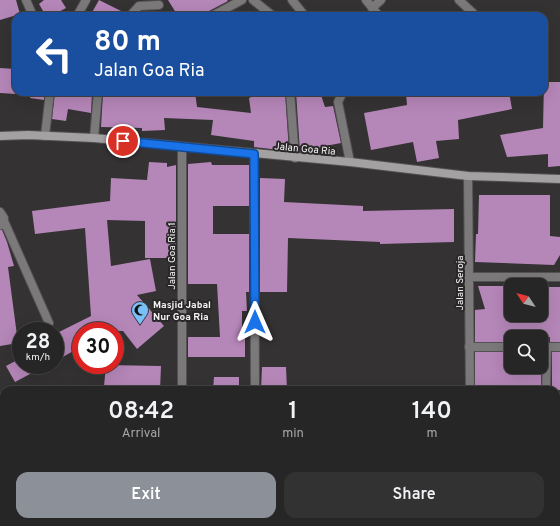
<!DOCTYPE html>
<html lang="en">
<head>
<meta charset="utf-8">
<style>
	:root { --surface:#272626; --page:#333232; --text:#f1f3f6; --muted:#a4a5a7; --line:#434343; --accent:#8c9099 }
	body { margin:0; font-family:Overpass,sans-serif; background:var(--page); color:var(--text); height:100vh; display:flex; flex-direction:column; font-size:15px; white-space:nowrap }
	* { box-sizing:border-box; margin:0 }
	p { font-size:13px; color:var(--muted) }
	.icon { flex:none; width:22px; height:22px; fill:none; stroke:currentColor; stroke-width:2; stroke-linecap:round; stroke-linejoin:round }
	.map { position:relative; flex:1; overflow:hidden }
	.side { position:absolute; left:0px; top:386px; width:560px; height:140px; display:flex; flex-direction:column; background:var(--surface); border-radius:12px 12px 0 0; box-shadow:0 4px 16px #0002,0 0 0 1px var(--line) }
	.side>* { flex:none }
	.hud { position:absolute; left:12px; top:12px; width:536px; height:84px; border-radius:12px; box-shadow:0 4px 16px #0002,0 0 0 1px var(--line); background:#1a4fa0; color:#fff; overflow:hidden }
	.needle { width:26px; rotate:306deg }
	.controls { position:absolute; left:504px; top:278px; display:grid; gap:8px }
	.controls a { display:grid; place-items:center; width:44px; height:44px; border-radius:8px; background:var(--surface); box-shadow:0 4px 16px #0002,0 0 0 1px var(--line); font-size:20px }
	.speed { position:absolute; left:12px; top:322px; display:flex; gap:8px; font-size:20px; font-weight:700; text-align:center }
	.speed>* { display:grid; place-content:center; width:52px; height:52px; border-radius:50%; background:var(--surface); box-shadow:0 4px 16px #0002,0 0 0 1px var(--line); line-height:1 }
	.speed small { font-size:10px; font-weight:400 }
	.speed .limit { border:6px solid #d22; background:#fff; color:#111 }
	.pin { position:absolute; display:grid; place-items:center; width:34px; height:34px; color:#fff; margin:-17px; border:2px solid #fff; border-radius:50%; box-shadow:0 1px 4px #0007 }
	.me { position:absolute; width:44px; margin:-22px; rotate:0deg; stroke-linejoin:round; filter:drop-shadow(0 0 3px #0008) }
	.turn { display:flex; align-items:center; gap:14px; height:84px; padding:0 16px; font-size:18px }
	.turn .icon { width:52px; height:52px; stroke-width:2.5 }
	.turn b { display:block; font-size:28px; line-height:34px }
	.eta { display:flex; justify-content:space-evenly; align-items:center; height:68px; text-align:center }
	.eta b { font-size:24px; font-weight:600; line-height:28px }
	.primary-button { display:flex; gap:8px; margin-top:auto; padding:8px 16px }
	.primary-button a { flex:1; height:46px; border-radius:12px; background:var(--accent); color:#fff; font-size:16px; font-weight:600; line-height:46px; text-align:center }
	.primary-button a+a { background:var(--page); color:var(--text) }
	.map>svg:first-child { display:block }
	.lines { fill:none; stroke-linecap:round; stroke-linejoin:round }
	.stream { stroke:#6d548a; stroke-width:4 }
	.building { fill:#b586b8 }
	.street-casing { stroke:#535152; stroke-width:10 }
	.secondary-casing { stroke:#535152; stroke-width:10 }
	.street { stroke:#7b7979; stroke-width:8 }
	.secondary { stroke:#a3a1a1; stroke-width:8 }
	.route-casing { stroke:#114b97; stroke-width:10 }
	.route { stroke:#1a73e8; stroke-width:7 }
	.labels { text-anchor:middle; stroke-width:4; stroke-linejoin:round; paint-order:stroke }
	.street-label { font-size:10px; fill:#f5f3f4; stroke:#2a2829 }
	.poi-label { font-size:10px; font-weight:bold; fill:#f5f3f4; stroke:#2a2829; text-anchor:start }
</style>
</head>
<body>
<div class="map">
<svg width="560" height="526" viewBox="0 0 560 526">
	<rect width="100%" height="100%" fill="#343233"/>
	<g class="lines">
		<g class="stream">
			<polyline points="424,522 430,526"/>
			<polyline points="0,524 5,522"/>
		</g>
	</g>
	<g class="building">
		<polygon points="0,0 16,0 20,14 0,20"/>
		<polygon points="44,0 61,0 66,8 51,16 46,16 39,4"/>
		<polygon points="99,0 125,13 125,16 90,16"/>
		<polygon points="168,0 227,0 228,1 209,11 207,16 178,16"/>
		<polygon points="0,68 16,69 16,94 0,93"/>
		<polygon points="544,82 560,82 560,166 548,167 548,154 507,157 500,135 543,128"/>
		<polygon points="31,92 44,92 44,100 30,98"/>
		<polygon points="55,92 92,93 91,113 68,109 66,121 52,119"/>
		<polygon points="127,92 195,92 197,107 251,113 249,98 264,92 285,92 289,151 254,147 254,141 211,135 213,120 164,118 165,130 142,131 142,128 101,127 103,94 126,94"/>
		<polygon points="296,92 320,92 325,107 333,106 341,143 320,147 321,152 317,153 300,152"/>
		<polygon points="414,92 509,92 512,109 458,120 459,139 436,141 439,158 417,162 413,142 371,150 364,113 407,105 406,93"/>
		<polygon points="149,162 167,163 167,167 176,165 176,258 145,258 145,221 107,220 111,266 150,259 156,291 137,295 164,326 137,349 123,331 81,331 81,347 55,361 55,340 59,337 55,338 55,334 91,316 85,228 35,234 32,211 110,201 111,178 147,180"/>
		<polygon points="211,162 212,165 249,165 249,206 213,206 213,234 249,234 249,292 246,292 247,311 242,311 242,337 245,337 245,357 188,357 188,337 220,337 217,284 188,284 188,164"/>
		<polygon points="260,178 285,179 284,202 363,206 363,211 454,209 454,242 380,244 380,242 288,238 287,292 260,292"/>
		<polygon points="479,195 550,195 550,236 560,237 560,255 554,265 475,262 476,234 478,234"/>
		<polygon points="0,230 2,230 7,242 14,266 8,267 18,343 0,346"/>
		<polygon points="478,286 511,286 511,315 541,315 541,287 560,287 560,342 550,342 550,337 506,336 506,342 475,342 475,310 485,309"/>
		<polygon points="475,352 505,352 505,367 541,367 541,390 475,390"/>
		<rect x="552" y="352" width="8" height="38"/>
		<polygon points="21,358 21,365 47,365 15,382 6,366"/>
		<polygon points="106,365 161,366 160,390 104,386"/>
		<polygon points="262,367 286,367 287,390 261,390"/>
		<polygon points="214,377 239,377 239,390 213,390"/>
	</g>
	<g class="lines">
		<g class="street-casing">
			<g id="street">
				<polyline points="26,0 33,16"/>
				<polyline points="253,0 273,16"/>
				<polyline points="292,0 305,16"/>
				<polyline points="366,0 379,16"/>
				<polyline points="459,0 473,13"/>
				<polyline points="372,8 381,0"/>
				<polyline points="77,16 86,0"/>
				<polyline points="130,16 139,6 159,5"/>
				<polyline points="212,16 242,0"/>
				<polyline points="290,92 295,158"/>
				<polyline points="343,92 338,102 350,162"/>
				<polyline points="45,136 50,92"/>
				<polyline points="94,138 98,92"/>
				<polyline points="254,154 255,390"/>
				<polyline points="468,176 470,390"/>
				<polyline points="0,212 4,218 1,225"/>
				<polyline points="4,221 49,323"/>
				<polyline points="469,277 560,277"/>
				<polyline points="469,347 511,347"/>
				<polyline points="541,347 560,347"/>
				<polyline points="182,390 182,147"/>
				<polyline points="546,390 547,347"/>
				<polyline points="470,526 470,522"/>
				<polyline points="543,526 543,522"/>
			</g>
		</g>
		<g class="secondary-casing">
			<polyline id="secondary" points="0,136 28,135 94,138 350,162 468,176 560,179"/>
		</g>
		<use href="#street" class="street"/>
		<use href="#secondary" class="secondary"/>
	</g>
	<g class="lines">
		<g class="route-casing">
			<polyline id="route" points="123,141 254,154 255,322"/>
		</g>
		<use href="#route" class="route"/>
	</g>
	<defs>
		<g id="mosque-pin" transform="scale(0.9)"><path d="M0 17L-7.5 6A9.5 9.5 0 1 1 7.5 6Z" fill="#79bff8" stroke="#2a2829"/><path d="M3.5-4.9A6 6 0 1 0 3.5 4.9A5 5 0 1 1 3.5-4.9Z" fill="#111"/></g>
	</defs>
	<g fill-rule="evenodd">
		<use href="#mosque-pin" x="140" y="310"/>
	</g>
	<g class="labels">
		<g class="street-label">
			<text transform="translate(305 148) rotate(5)" y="4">Jalan Goa Ria</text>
			<text transform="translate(171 256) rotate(-90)" y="4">Jalan Goa Ria 1</text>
			<text transform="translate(459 283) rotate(-90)" y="4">Jalan Seroja</text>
		</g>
		<g class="poi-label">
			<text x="153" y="308">Masjid Jabal<tspan x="153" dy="12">Nur Goa Ria</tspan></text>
		</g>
	</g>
</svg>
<div class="controls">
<a><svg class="needle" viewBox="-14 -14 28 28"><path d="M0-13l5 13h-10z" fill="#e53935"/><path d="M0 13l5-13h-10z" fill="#a4a5a7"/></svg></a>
<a><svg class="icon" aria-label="search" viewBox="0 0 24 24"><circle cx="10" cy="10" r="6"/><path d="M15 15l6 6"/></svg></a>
</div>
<div class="speed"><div>28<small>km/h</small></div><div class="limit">30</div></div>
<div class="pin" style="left:123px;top:141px;background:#d93025"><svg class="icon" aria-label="arrive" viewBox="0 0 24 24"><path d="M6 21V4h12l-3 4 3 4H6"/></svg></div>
<svg class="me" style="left:255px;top:322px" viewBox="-20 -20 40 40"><path d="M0-17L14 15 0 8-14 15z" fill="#1a73e8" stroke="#fff" stroke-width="4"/></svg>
<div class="hud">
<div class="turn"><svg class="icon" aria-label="left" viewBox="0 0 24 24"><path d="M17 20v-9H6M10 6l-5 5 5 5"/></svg><div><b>80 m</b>Jalan Goa Ria</div></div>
</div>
<section class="side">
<div class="eta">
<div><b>08:42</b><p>Arrival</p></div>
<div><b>1</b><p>min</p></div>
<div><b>140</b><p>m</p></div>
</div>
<div class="primary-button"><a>Exit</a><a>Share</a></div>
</section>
</div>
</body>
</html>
